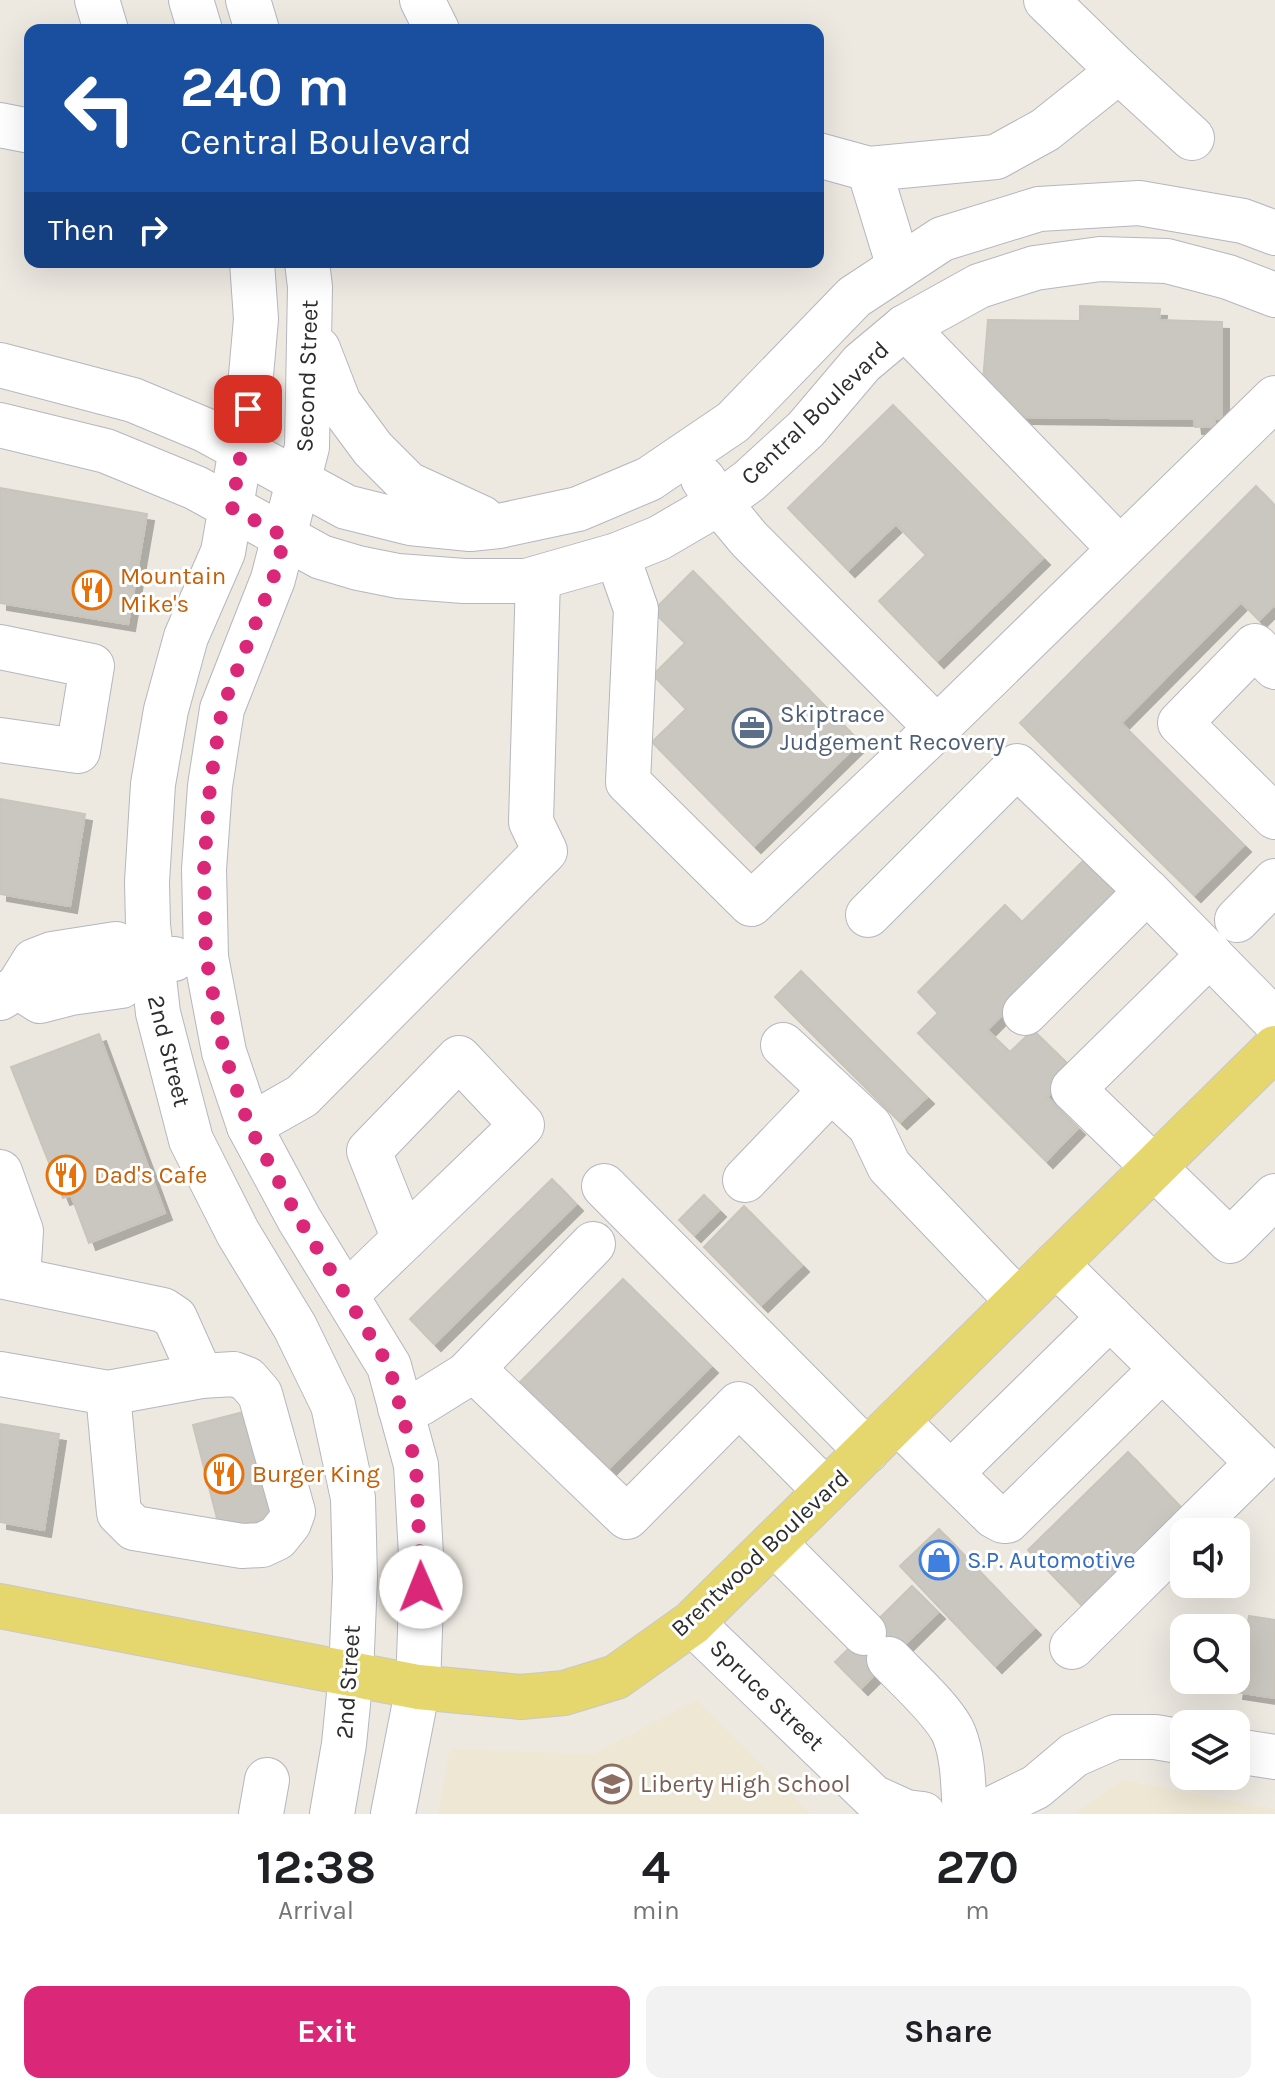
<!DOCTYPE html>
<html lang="en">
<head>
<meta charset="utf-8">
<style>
	:root { --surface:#fff; --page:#f2f2f2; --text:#202124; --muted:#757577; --accent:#db2777 }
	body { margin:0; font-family:Karla,sans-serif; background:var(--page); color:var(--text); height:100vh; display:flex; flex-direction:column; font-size:30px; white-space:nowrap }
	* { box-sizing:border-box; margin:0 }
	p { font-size:26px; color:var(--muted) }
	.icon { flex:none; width:44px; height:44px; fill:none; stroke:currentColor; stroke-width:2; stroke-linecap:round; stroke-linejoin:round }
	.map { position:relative; height:1814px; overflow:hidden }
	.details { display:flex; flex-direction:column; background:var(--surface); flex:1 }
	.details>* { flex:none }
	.hud { position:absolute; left:24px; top:24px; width:800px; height:244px; border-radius:16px; box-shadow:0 8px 32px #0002; background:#1a4fa0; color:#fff; overflow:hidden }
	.tools { position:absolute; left:1170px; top:1518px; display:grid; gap:16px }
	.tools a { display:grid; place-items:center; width:80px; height:80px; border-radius:16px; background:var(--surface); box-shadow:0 8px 32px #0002; font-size:40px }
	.pin { position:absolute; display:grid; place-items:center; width:68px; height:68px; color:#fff; margin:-34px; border-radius:16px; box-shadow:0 4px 12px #0006 }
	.me { position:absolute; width:88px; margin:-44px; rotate:359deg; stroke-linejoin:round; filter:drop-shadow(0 0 6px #0008) }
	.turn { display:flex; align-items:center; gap:28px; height:168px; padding:0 24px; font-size:36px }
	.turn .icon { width:104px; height:104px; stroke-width:2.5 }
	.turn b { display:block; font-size:56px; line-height:68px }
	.then { display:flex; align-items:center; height:76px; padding:0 24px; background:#0003; gap:16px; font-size:30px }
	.eta { display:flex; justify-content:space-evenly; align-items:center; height:136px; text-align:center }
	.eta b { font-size:48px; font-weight:700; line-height:56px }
	.button { display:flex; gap:16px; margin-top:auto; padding:16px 24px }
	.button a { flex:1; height:92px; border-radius:16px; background:var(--accent); color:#fff; font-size:32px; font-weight:700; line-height:92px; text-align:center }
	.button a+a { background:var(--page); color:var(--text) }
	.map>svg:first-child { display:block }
	.education { fill:#ede7d3 }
	.building { fill:#c9c7bf; stroke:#c9c5bb; stroke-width:2; filter:url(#shadow) }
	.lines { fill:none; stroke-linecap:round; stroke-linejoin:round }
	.minor-casing { stroke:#b5b6bf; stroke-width:46 }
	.major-casing { stroke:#c8c8c8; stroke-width:46 }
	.minor { stroke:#fff; stroke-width:44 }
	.major { stroke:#e6d66e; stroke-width:44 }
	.route { stroke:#db2777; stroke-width:14; stroke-dasharray:0 25.2 }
	.labels { text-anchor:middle; stroke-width:6; stroke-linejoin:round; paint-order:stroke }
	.street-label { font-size:24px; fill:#2d2d2d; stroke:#fff }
	.food-label { font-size:24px; fill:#c56008; stroke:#fff; text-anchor:start }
	.service-label { font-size:24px; fill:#4e5e75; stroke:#fff; text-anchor:start }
	.shop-label { font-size:24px; fill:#366cbe; stroke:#fff; text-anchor:start }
	.education-label { font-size:24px; fill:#785e54; stroke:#fff; text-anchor:start }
</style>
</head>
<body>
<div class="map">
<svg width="1275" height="1814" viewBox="0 0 1275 1814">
	<defs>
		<filter id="shadow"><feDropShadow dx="7" dy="7" stdDeviation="0" flood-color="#0004"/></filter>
	</defs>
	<rect width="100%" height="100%" fill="#ede9e1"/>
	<g class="education">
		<polygon points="697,1700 811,1814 438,1814 450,1749 593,1754"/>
		<polygon points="1123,1780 1275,1809 1275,1814 1075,1814"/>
	</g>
	<g class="building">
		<polygon points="1080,306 1160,309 1159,320 1222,322 1222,419 1214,418 1215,426 1195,427 1194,419 1020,417 983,381 988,320 1080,321"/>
		<polygon points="893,405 1043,558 937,661 879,601 926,555 896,524 848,570 788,508"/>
		<polygon points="1256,486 1275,506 1275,606 1274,605 1259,620 1241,602 1121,723 1244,845 1194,895 1020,723"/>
		<polygon points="0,488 147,514 128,624 0,603"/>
		<polygon points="693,571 860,742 754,846 652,742 686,709 653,675 685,643 653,611"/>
		<polygon points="0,799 85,814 70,906 0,894"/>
		<polygon points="1090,854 1126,890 987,1030 1010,1052 1033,1030 1074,1070 1047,1097 1078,1128 1046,1161 918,1033 938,1013 918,992 1005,905 1022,922"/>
		<polygon points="801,971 927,1097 900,1122 775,997"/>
		<polygon points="99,1034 165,1213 89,1243 71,1195 63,1198 11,1067"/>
		<polygon points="552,1179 576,1204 434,1344 410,1319"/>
		<polygon points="704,1195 719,1210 694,1235 679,1220"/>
		<polygon points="744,1206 802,1265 761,1305 704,1247"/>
		<polygon points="623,1279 711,1366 598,1479 511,1391"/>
		<polygon points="255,1409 283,1514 220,1530 193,1425"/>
		<polygon points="0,1424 59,1434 44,1530 0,1522"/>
		<polygon points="1128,1452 1194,1521 1094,1618 1028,1550"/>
		<polygon points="939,1529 1034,1628 995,1666 900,1566"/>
		<polygon points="912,1586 938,1612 861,1688 835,1662"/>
		<polygon points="1249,1616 1275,1620 1275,1698 1236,1692"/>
	</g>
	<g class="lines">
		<g class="minor-casing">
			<g id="minor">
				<polyline points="97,0 106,30"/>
				<polyline points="191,0 200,30"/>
				<polyline points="248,0 257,30"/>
				<polyline points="422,0 437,30"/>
				<polyline points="1046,0 1119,71 1192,138"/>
				<polyline points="0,125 30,131"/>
				<polyline points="818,155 869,169 996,157 1045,130 1119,71"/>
				<polyline points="869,169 899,267"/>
				<polyline points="252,262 256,319 248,409 223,552 186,637 166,710 153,784 147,882 148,925 158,1013 191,1140 238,1233 295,1327 333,1405 353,1498 355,1578 351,1674 344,1744 332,1814"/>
				<polyline points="307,262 310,287 307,447 273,579 222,709 210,786 204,869 206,957 224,1052 249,1126 299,1219 389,1366 416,1465 422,1573 418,1687 393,1814"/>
				<polyline points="905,327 1120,549"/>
				<polyline points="318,349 339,403 373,449 408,484 482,518"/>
				<polyline points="0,365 133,400 205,430 346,507 410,523 470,529 499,526 578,509 649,479 733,422 854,297 942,239 1039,209 1139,203 1243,221 1275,233"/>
				<polyline points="0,425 106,451 196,488 321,557 358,568 398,576 464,581 526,581 617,555 659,538 719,503 749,481 806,429 862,363 905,327 979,286 1035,268 1100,259 1167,261 1228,277 1275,295"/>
				<polyline points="703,479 719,503 749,539 937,728"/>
				<polyline points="617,555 636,609 628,782 751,904 937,728 1275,398"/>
				<polyline points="0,647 92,666 78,751 0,740"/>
				<polyline points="1275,667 1255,646 1180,723 1275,817"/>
				<polyline points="868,915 1017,766 1147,891 1275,1021"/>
				<polyline points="1237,920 1275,881"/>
				<polyline points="1210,954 1073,1089 1230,1241 1275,1196"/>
				<polyline points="18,987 40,1001 71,993 121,986 150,961"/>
				<polyline points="0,998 18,987 34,961 52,954 116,944 150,961 174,959"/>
				<polyline points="1025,1013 1147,891"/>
				<polyline points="783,1045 870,1126 889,1166 1018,1301"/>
				<polyline points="249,1126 302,1096 545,851 531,822 538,578"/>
				<polyline points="0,1172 21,1231 18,1279"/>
				<polyline points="745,1180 831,1090"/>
				<polyline points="604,1186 867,1451"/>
				<polyline points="1056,1264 1258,1463 1188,1532"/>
				<polyline points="0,1276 163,1310 175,1318 201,1376"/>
				<path d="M346,1295C404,1238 464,1182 522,1125L459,1058L369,1151L404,1239"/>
				<polyline points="473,1369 627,1517 739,1404 826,1491"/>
				<polyline points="0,1374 108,1393 119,1513 134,1528 242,1546 262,1545 277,1538 289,1523 293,1512 260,1394 247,1379 234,1374 201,1376 108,1393"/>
				<polyline points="400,1408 421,1403 466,1375 593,1244"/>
				<polyline points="897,1421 994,1516 1003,1521 1007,1521 1162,1369"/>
				<polyline points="951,1473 1110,1317"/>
				<polyline points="774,1543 864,1633"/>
				<polyline points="692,1623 873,1797 906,1812 923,1814"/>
				<polyline points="1072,1647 1184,1536"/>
				<path d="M889,1659C907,1678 945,1712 954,1734C964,1759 963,1788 965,1814"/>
				<polyline points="1236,1751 1275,1757"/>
				<polyline points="261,1814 267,1780"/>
				<polyline points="971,1814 987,1811 1036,1787 1074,1755 1115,1737 1155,1737 1184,1742"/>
			</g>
		</g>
		<g class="major-casing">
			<polyline id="major" points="0,1606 418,1687 521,1697 564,1693 616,1677 692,1623 1275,1048"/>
		</g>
		<use href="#minor" class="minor"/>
		<use href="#major" class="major"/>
	</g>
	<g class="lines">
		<polyline class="route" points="248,409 232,508 285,537 273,579 222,709 210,786 204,869 206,957 224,1052 249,1126 299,1219 389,1366 416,1465 421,1587"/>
	</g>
	<defs>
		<g id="restaurant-ring" transform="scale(2)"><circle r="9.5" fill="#fff" stroke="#e8710a" stroke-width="1.5"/><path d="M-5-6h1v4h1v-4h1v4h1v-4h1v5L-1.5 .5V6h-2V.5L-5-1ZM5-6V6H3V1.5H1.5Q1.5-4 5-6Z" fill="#e8710a"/></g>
		<g id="office-ring" transform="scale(2)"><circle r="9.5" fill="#fff" stroke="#5c6f8a" stroke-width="1.5"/><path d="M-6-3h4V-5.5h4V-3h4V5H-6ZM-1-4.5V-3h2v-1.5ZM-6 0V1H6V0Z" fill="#5c6f8a"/></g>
		<g id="shop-ring" transform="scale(2)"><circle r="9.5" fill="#fff" stroke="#3f7fe0" stroke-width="1.5"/><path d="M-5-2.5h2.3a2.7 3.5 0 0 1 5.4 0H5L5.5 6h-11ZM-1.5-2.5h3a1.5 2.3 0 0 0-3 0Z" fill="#3f7fe0"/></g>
		<g id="school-ring" transform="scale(2)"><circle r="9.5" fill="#fff" stroke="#8d6e63" stroke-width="1.5"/><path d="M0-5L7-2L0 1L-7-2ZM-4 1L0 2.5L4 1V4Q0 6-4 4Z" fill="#8d6e63"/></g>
	</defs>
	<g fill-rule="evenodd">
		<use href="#restaurant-ring" x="92" y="590"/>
		<use href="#office-ring" x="752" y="728"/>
		<use href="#restaurant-ring" x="66" y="1175"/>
		<use href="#restaurant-ring" x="224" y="1474"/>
		<use href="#shop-ring" x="939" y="1560"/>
		<use href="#school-ring" x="612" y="1784"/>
	</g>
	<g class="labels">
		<g class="street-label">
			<text transform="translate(307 376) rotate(-88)" y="8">Second Street</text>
			<text transform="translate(815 413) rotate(-44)" y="8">Central Boulevard</text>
			<text transform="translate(169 1051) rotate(76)" y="8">2nd Street</text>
			<text transform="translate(760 1553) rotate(-43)" y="8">Brentwood Boulevard</text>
			<text transform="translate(348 1682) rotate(-86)" y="8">2nd Street</text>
			<text transform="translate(767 1695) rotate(44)" y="8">Spruce Street</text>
		</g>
		<g class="food-label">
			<text x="120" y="584">Mountain<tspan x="120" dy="28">Mike's</tspan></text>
			<text x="94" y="1183">Dad's Cafe</text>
			<text x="252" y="1482">Burger King</text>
		</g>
		<g class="service-label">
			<text x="780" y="722">Skiptrace<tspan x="780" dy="28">Judgement Recovery</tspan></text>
		</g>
		<g class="shop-label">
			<text x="967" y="1568">S.P. Automotive</text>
		</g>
		<g class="education-label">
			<text x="640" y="1792">Liberty High School</text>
		</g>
	</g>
</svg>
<div class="tools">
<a><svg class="icon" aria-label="sound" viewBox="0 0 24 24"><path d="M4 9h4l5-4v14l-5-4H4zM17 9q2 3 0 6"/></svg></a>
<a><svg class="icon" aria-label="search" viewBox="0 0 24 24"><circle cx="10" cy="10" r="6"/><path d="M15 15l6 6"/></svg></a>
<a><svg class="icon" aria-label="layers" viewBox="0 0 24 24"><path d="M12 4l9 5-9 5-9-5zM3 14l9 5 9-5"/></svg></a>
</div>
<div class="pin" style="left:248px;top:409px;background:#d93025"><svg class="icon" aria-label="arrive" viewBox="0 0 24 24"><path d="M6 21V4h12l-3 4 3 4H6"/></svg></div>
<svg class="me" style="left:421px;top:1587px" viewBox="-20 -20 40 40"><circle r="19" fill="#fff"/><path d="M0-13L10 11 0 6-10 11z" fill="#db2777"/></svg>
<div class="hud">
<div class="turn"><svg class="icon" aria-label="left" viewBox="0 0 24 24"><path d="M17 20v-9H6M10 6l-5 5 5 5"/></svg><div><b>240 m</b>Central Boulevard</div></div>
<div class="then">Then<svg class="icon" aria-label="right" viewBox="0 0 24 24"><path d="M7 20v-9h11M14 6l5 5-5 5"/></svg></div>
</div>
</div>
<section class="details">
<div class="eta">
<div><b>12:38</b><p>Arrival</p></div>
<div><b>4</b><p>min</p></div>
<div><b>270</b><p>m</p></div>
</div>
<div class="button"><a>Exit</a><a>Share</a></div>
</section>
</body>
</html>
